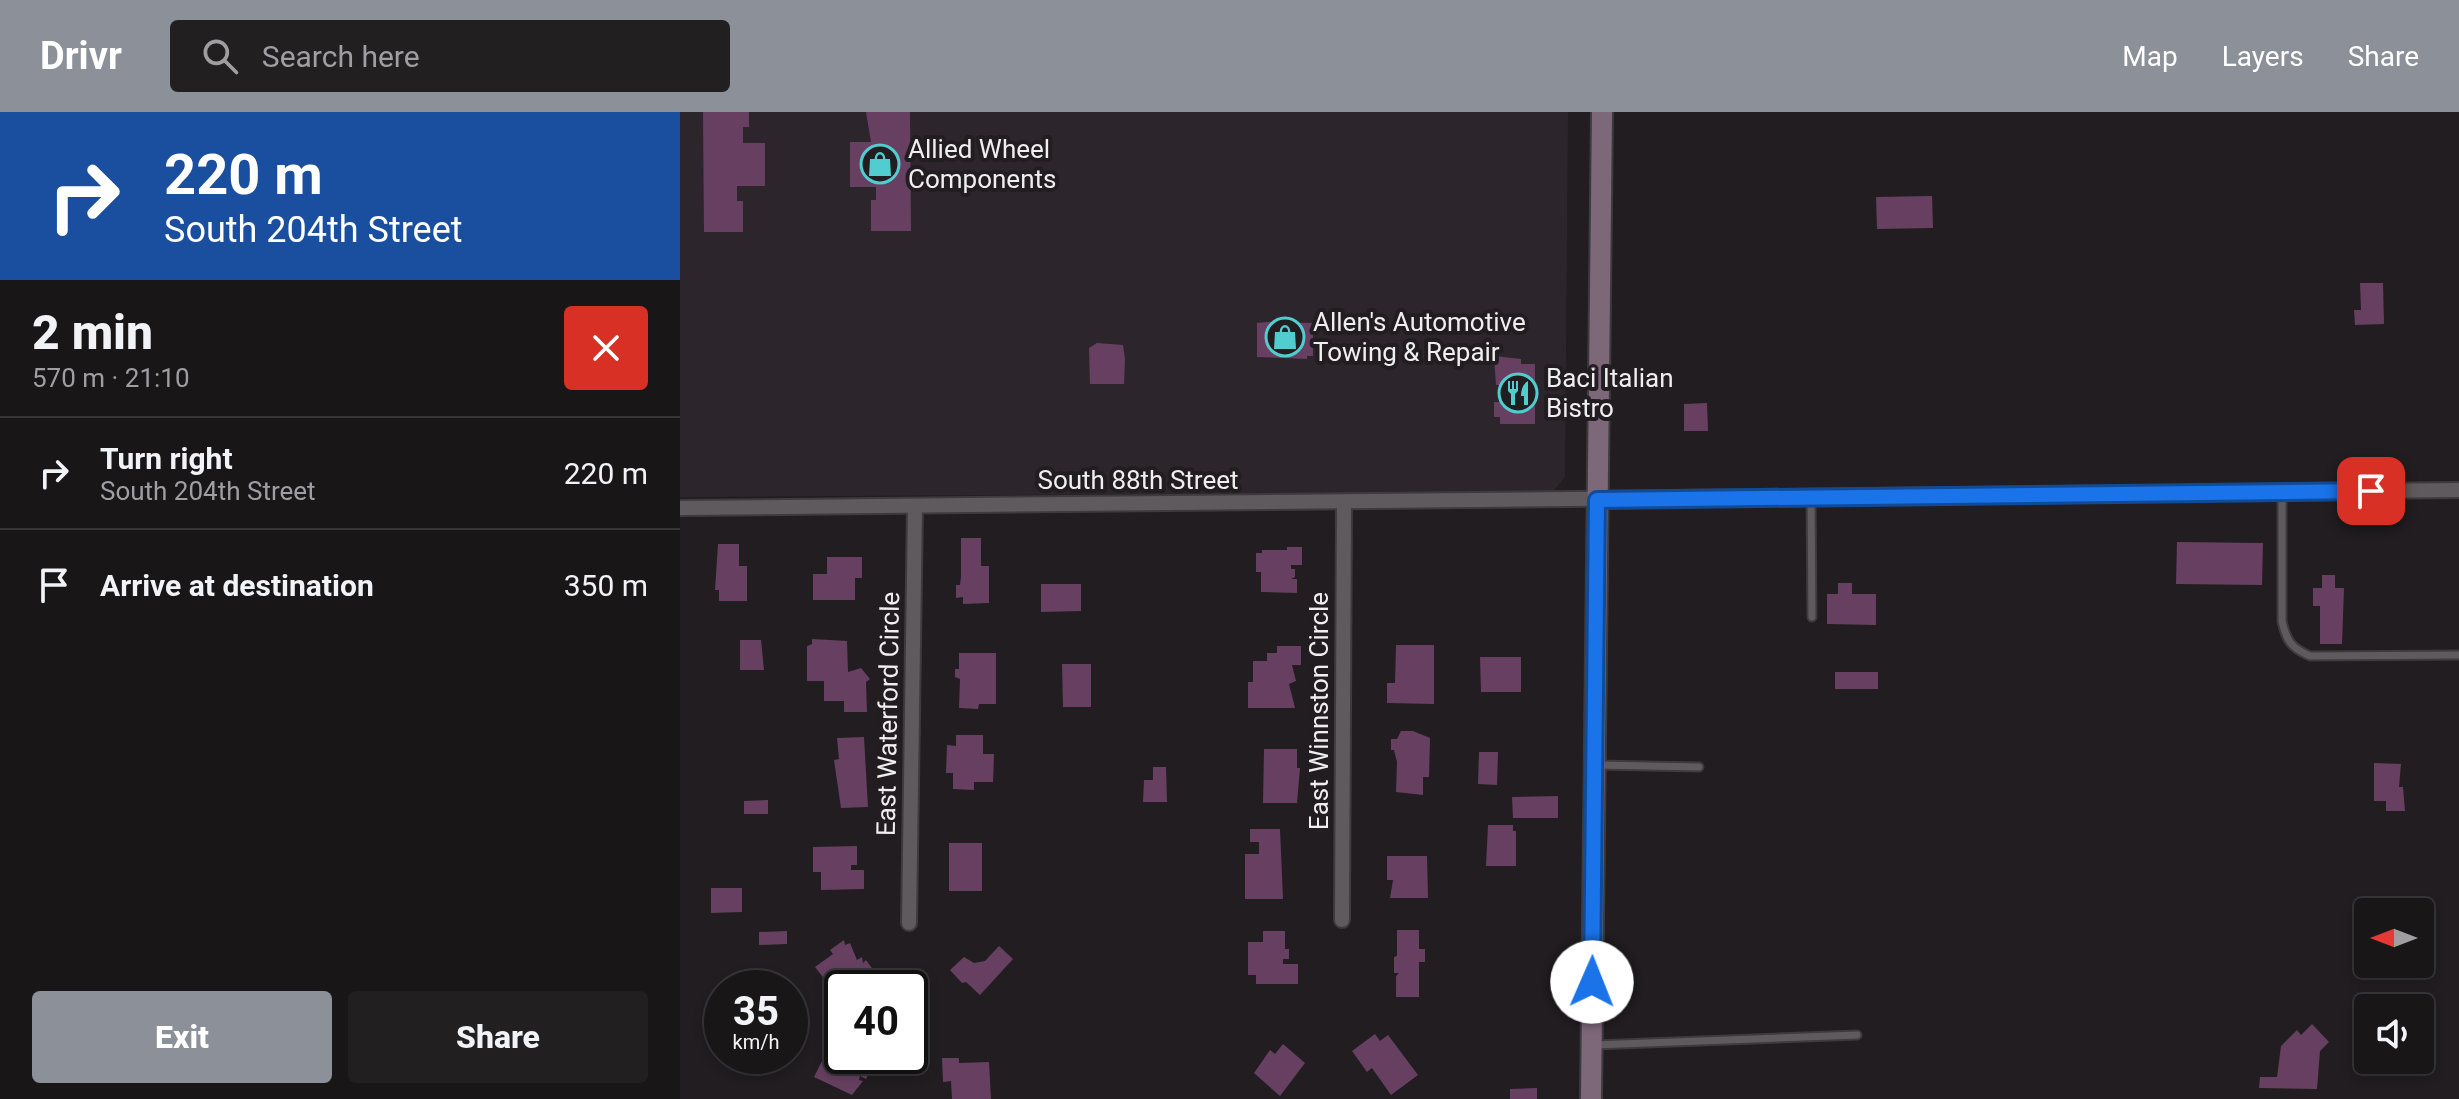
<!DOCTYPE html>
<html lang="en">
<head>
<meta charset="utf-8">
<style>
	:root { --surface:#191618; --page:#221f21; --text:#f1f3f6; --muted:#9f9fa2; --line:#373537; --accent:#8c9099 }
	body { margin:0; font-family:Roboto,sans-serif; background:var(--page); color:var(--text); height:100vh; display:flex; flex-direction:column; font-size:30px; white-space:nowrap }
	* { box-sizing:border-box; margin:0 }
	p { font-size:26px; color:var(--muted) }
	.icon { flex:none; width:44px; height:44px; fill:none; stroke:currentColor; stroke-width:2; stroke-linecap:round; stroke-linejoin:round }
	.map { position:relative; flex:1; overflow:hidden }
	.side { display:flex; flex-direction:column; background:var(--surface); width:680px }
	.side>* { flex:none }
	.banner { background:#1a4fa0; color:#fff; overflow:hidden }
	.needle { width:52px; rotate:270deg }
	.tools { position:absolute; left:1674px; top:786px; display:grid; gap:16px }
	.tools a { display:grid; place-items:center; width:80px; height:80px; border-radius:8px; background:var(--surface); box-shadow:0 4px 12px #0003,0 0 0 2px var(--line); font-size:40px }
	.speed { position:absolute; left:24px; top:858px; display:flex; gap:16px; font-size:40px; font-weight:700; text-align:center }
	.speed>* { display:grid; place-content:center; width:104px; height:104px; border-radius:50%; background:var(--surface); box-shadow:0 4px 12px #0003,0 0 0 2px var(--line); line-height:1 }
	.speed small { font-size:20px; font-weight:400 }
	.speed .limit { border:4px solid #111; border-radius:12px; background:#fff; color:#111 }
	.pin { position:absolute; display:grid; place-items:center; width:68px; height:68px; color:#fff; margin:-34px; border-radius:16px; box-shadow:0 4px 12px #0006 }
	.me { position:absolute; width:88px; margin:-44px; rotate:1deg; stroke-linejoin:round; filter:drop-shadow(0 0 6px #0008) }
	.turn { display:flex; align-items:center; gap:28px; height:168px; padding:0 32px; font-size:36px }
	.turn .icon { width:104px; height:104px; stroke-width:2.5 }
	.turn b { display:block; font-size:56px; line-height:68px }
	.round { display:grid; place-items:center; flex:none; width:84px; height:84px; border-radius:8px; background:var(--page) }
	.head { display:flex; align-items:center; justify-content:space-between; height:136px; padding:0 32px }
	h1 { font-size:48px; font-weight:800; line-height:60px }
	.action { display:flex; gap:16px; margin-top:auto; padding:16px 32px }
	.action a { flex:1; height:92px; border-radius:8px; background:var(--accent); color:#fff; font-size:32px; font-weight:800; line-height:92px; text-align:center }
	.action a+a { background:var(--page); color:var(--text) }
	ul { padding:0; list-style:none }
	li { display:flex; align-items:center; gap:24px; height:112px; padding:0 32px; border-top:2px solid var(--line) }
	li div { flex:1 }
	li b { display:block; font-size:30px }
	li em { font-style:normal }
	header { display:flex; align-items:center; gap:48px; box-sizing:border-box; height:112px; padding:0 40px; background:var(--accent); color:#fff }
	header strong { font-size:38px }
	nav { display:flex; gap:44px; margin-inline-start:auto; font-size:28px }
	.search { width:560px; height:72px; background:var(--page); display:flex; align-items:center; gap:20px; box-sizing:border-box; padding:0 28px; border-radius:8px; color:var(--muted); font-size:30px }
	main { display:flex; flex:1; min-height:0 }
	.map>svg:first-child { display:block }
	.built { fill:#2d252c }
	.building { fill:#674061 }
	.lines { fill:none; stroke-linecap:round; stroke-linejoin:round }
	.lane-casing { stroke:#3d3b3d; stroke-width:11 }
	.street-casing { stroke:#3d3b3d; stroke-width:18 }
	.secondary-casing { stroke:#3d3b3d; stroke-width:24 }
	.lane { stroke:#5e5a5e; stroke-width:7 }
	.street { stroke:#5e5a5e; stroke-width:14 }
	.secondary { stroke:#7d687a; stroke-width:20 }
	.route-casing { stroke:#114b97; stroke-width:20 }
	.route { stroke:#1a73e8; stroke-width:14 }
	.labels { text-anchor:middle; stroke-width:8; stroke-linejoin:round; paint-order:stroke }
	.poi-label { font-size:26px; fill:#f1eef0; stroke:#211d20; text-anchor:start }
	.street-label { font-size:26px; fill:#f1eef0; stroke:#211d20 }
</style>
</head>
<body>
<header>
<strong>Drivr</strong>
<div class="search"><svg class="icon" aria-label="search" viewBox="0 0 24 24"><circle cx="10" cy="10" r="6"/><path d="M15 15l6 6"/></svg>Search here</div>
<nav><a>Map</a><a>Layers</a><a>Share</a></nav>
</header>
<main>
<section class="side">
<div class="banner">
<div class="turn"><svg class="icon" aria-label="right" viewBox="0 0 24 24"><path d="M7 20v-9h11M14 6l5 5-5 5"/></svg><div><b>220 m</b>South 204th Street</div></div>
</div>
<div class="head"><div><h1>2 min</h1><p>570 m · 21:10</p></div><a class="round" style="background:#d93025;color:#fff"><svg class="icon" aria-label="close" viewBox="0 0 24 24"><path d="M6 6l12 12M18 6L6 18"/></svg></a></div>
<ul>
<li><svg class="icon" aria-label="right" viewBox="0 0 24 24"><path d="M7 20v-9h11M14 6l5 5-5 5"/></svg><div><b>Turn right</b><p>South 204th Street</p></div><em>220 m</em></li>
<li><svg class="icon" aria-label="arrive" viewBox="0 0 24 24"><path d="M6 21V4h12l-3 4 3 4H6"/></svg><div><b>Arrive at destination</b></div><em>350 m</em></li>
</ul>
<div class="action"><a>Exit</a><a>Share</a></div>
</section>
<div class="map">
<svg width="1779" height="987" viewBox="0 0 1779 987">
	<rect width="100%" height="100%" fill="#211d20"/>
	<polygon class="built" points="0,0 888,0 885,365 874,378 863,380 0,385"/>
	<g class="building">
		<polygon points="23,0 69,0 69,15 63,15 63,31 85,31 85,74 57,74 57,89 63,89 63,120 24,120"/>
		<polygon points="186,0 230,0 231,119 191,119 191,88 196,88 196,75 170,75 170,30 191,30"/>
		<polygon points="1252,84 1253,116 1197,117 1196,85"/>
		<polygon points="1680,171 1703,171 1704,212 1675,213 1674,198 1681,198"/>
		<polygon points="587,210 633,211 633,244 627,244 627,247 577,245 577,211"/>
		<polygon points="417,231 443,233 445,247 444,272 410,272 409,236"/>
		<polygon points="814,244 841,247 841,252 855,252 855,312 820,312 820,305 814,305 814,290 821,290 821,273 816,273"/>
		<polygon points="1027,291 1028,319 1004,319 1004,292"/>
		<polygon points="281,426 301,426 301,454 309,454 309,491 283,492 283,485 276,486 276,473 280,473 281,465"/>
		<polygon points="1497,430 1583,431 1582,473 1496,472"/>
		<polygon points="38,432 59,432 59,454 67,454 67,489 39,489 39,478 35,478"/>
		<polygon points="607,435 622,435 622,453 611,453 611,457 615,457 615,465 611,467 617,467 617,481 581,480 581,460 576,460 576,441 582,441 582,438 607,438"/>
		<polygon points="147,445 182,445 182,466 175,466 175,488 133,488 133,462 147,462"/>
		<polygon points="1642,463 1655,463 1655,476 1664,476 1662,532 1640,532 1640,494 1633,494 1633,476 1642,476"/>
		<polygon points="1158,471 1172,471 1172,482 1196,482 1196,513 1147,512 1147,482 1158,482"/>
		<polygon points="361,472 401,472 401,499 361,500"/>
		<polygon points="132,527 167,529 168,560 181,556 190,567 186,570 187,600 164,600 164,589 144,589 144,569 127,569 127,534 132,532"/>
		<polygon points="60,528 81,528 84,558 60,558"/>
		<polygon points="716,533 754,533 754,592 707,591 707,571 715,571"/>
		<polygon points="597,534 621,534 621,553 612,553 616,569 609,572 615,596 568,596 568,570 573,570 573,549 587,549 587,541 597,541"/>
		<polygon points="279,541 316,541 316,592 299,592 298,597 279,596 280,567 275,565 275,557 279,557"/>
		<polygon points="800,545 841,545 841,580 801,580"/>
		<polygon points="382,552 411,552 411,595 383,595"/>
		<rect x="1155" y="560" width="43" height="17"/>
		<polygon points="721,619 733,619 750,626 749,665 743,665 743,683 716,680 717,650 714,638 711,638 711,627 717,627"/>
		<polygon points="276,623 303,623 303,642 314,642 313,670 294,670 294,678 273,677 273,661 266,661 267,633 276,634"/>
		<polygon points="184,625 188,695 161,696 154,648 159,647 157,626"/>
		<polygon points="584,637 617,637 617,656 620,656 617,691 583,691"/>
		<polygon points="799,640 818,640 817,673 798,672"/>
		<polygon points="1694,651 1721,652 1719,675 1723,675 1725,699 1706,699 1706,689 1694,689"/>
		<polygon points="473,655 486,655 487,690 463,690 464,668 473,668"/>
		<polygon points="878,684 878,706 833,706 832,685"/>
		<polygon points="88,688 88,702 64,702 64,689"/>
		<polygon points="808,713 833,713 833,719 836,719 836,754 806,754"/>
		<polygon points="570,717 600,717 603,787 565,787 565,742 579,742 579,730 570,730"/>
		<rect x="269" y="731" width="33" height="48"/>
		<polygon points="177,734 177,753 171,753 171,758 184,758 184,777 141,778 141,760 133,760 133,735"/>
		<polygon points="707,744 747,744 748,786 710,786 713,768 707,768"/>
		<polygon points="31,776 62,776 62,800 31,801"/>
		<polygon points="717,818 739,818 739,837 745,837 745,850 739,850 739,885 716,885 716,864 719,861 714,861 714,845 717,844"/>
		<polygon points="107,819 107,832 79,833 79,820"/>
		<polygon points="583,819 605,819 605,837 609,837 609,847 603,847 603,852 618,852 618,872 576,872 576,863 568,863 568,830 583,830"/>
		<polygon points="164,828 165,833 170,831 177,848 182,845 183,851 186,848 194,859 191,861 194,873 189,876 171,876 169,873 160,876 155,868 149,873 135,855 153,842 150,838"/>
		<polygon points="319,834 333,847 300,883 286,870 282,871 270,858 284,845 294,851 305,849"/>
		<polygon points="1632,912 1649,930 1640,939 1637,977 1579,976 1580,965 1597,965 1601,934 1617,918 1621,923"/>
		<polygon points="695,922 700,929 708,923 738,963 711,983 692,956 687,960 672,939"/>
		<polygon points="158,929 162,931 162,944 189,944 196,947 186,967 180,964 179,968 183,969 172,983 134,965 145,943 150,945"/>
		<polygon points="603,932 625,951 600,984 574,961 590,938 595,942"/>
		<polygon points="262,946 279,946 279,951 309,950 311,987 272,987 271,969 263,970"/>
		<polygon points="857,976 857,987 830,987 830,977"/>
	</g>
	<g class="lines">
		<g class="lane-casing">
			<g id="lane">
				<path d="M1602,381V509C1606,528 1611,536 1630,544L1779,543"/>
				<polyline points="1131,386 1132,505"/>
				<polyline points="917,653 1019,655"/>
				<polyline points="914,933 1177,923"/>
			</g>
		</g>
		<g class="street-casing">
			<g id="street">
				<polyline points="0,396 1779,378"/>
				<polyline points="662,808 664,391"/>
				<polyline points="229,811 235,394"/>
			</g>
		</g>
		<g class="secondary-casing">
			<polyline id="secondary" points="911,987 922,0"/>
		</g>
		<use href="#lane" class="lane"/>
		<use href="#street" class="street"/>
		<use href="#secondary" class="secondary"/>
	</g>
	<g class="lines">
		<g class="route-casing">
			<polyline id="route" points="912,870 917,388 1691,379"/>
		</g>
		<use href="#route" class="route"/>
	</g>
	<defs>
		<g id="shop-ring" transform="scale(2)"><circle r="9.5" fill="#211d20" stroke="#52cdcf" stroke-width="1.5"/><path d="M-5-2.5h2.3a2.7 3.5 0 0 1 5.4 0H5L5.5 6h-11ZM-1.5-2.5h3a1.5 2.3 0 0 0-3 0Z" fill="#52cdcf"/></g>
		<g id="restaurant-ring" transform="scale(2)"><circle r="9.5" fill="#211d20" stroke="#52cdcf" stroke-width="1.5"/><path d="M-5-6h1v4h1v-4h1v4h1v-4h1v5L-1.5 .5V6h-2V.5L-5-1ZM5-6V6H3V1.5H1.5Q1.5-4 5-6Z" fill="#52cdcf"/></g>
	</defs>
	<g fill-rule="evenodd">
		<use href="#shop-ring" x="200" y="52"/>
		<use href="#shop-ring" x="605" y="225"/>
		<use href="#restaurant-ring" x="838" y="281"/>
	</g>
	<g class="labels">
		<g class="poi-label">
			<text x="228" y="46">Allied Wheel<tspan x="228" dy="30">Components</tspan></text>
			<text x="633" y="219">Allen's Automotive<tspan x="633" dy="30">Towing &amp; Repair</tspan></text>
			<text x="866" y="275">Baci Italian<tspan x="866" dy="30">Bistro</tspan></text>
		</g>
		<g class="street-label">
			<text x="458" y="377">South 88th Street</text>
			<text transform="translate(639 599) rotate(-90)" y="9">East Winnston Circle</text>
			<text transform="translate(208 602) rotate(-89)" y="9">East Waterford Circle</text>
		</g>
	</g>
</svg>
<div class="tools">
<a><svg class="needle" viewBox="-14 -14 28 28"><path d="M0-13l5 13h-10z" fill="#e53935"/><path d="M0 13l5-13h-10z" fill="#9f9fa2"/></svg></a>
<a><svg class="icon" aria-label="sound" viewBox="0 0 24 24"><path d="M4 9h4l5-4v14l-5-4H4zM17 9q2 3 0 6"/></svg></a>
</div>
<div class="speed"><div>35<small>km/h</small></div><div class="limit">40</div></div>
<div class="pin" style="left:1691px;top:379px;background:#d93025"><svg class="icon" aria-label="arrive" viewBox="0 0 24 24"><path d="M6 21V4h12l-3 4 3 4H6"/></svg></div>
<svg class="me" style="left:912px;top:870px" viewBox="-20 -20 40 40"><circle r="19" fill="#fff"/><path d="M0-13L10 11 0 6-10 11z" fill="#1a73e8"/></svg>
</div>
</main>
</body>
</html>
